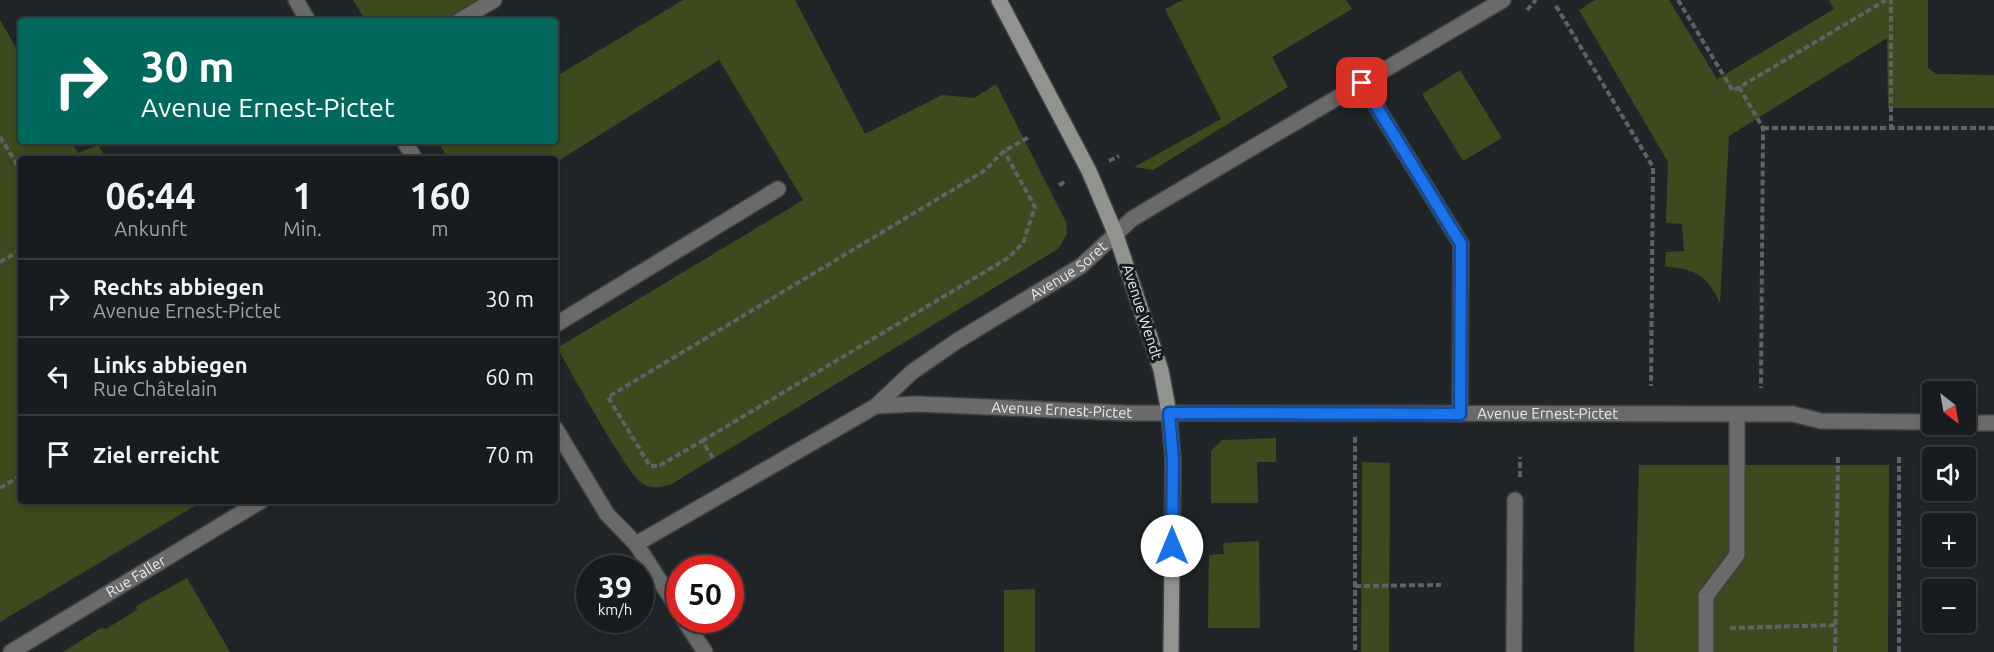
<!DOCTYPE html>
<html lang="de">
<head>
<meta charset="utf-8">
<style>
	:root { --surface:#191c1e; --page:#26292b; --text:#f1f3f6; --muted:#9fa1a4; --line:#373a3c }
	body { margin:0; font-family:Ubuntu,sans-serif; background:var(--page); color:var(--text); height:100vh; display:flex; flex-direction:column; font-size:22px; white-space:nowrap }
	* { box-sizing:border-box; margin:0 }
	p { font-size:20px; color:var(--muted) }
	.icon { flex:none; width:33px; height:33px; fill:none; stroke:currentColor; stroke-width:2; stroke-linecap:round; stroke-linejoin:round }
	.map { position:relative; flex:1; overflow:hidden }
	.panel { position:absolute; left:18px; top:156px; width:540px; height:348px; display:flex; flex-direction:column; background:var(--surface); border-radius:6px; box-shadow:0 3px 9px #0003,0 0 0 2px var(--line) }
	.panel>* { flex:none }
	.banner { position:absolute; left:18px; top:18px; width:540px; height:126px; border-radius:6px; box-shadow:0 3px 9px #0003,0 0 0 2px var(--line); background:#00695c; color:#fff; overflow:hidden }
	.needle { width:39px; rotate:149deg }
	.tools { position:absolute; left:1922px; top:381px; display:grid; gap:12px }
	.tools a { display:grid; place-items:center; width:54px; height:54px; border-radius:6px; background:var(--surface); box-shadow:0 3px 9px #0003,0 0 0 2px var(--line); font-size:30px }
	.speed { position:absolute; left:576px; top:555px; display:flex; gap:12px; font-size:30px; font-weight:700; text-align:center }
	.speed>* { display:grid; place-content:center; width:78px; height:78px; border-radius:50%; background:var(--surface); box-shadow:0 3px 9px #0003,0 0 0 2px var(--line); line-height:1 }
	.speed small { font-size:15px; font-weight:400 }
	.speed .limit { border:9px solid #d22; background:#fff; color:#111 }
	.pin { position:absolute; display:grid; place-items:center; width:51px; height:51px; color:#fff; margin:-26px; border-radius:12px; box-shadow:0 3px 9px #0006 }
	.me { position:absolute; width:66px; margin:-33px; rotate:0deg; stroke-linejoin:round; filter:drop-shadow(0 0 4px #0008) }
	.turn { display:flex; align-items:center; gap:21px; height:126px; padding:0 24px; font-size:27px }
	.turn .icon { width:78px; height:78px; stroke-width:2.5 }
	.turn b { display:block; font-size:42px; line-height:51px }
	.eta { display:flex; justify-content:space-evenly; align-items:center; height:102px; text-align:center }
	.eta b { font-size:36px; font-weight:700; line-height:42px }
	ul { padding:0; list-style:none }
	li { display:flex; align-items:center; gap:18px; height:78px; padding:0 24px; border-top:2px solid var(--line) }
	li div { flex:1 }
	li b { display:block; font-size:22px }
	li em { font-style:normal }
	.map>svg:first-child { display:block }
	.green { fill:#3e4a1d }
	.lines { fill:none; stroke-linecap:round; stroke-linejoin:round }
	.service-casing { stroke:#3d4043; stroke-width:18 }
	.pedestrian-casing { stroke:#3d4043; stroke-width:18 }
	.minor-casing { stroke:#3d4043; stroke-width:18 }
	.secondary-casing { stroke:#3d4043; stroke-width:18 }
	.path { stroke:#5e6265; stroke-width:4; stroke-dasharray:6 3; stroke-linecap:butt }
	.service { stroke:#6a6b68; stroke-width:15 }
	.pedestrian { stroke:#6a6b68; stroke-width:15 }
	.minor { stroke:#6a6b68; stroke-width:15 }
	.secondary { stroke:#91938e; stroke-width:15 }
	.route-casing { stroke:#114b97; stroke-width:15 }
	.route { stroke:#1a73e8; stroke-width:10 }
	.labels { text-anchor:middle; stroke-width:6; stroke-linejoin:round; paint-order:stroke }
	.street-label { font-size:15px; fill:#e6e9ec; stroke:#171b1f }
</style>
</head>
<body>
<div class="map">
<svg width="1994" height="652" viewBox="0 0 1994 652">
	<rect width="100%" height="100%" fill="#212528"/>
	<g class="green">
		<polygon points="353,0 479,0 444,21 366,21"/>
		<path d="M683,0H795L865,134L942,95L974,98L996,84L1066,222L1067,234L1058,249L670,485C660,487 652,489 643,484C627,475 571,371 557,348L803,200L719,60L555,163V159H448L439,143L555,141V77Z"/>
		<polygon points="1183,0 1346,0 1352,9 1272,57 1288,87 1153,170 1134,167 1221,119 1165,9"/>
		<path d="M1595,0H1669L1717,79L1834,9L1829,0H1928V68L1936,74L1994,75V108H1888L1887,38L1729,136L1720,303C1705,273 1698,271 1665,266L1666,252L1684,251L1682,224L1666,223L1668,162L1579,10Z"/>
		<polygon points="0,20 21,56 21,141 71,141 78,153 98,145 107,159 21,159 21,501 203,501 0,622"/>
		<polygon points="1460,70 1502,138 1463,161 1422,94"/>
		<polygon points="1276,438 1276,462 1257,462 1258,503 1211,503 1211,451 1222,440"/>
		<polygon points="1362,462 1390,463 1389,652 1361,652"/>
		<polygon points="1639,465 1889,465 1888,652 1634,652"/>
		<polygon points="1259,541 1260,628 1208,628 1209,555 1224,554 1223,543"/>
		<polygon points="187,578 230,652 63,652 101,628 106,629 137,610 136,606"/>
		<polygon points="1035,589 1035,652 1004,652 1004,590"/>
	</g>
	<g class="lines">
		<g class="service-casing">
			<polyline id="service" points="1514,652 1515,500"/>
		</g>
		<g class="pedestrian-casing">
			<g id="pedestrian">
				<polyline points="459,21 494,0"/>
				<polyline points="555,325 778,189"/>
				<polyline points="1706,596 1737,555 1737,415"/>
			</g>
		</g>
		<g class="minor-casing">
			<g id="minor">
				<polyline points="296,0 308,21"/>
				<polyline points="1362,83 1461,244 1460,414"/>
				<polyline points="404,141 415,159"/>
				<path id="s1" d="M876,406L918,404L1125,413L1793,414L1821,421L1932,422"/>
				<polyline points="1965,423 1994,423"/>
				<polyline points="555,428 607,514 636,544 680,612"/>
				<path id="s2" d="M636,544L876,406L912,372L957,341L1081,266L1132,219L1155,205L1503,0"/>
				<polyline points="684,620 705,652"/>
				<path id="s3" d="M11,652L261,501"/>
				<polyline points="1706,652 1706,596"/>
			</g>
		</g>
		<g class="secondary-casing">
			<polyline id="secondary" points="999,0 1089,171 1116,235 1161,370 1169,413 1173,460 1171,652"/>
		</g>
		<g class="path">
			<polyline points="1678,0 1733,91 1886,0"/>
			<polyline points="1556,6 1653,167 1651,386"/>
			<polyline points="1527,10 1536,0"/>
			<polyline points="1739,87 1763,128 1761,388"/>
			<polyline points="1763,128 1994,128"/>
			<polyline points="1891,130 1891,0"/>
			<polyline points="0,137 21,171"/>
			<polyline points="1109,161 1119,156"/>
			<polyline points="1059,185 1067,181"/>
			<polyline points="0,262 21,250"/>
			<polyline points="1355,437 1355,652"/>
			<polyline points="702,441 1008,258 1023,243 1035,207 1004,151"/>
			<polyline points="1899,457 1899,652"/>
			<polyline points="713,458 702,441 659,466 650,466 608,397 984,171 1004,151 1029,137"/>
			<polyline points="1520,477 1520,457"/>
			<polyline points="0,488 21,476"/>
			<polyline points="1355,586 1441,585"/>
			<polyline points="1730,628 1835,625"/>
			<polyline points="1835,652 1838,456"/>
		</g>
		<use href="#service" class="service"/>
		<use href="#pedestrian" class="pedestrian"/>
		<use href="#minor" class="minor"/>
		<use href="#secondary" class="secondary"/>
	</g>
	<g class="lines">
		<g class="route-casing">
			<polyline id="route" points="1172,546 1173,460 1169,413 1460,414 1461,244 1362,83"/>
		</g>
		<use href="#route" class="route"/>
	</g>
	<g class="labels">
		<g class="street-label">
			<text dy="5" stroke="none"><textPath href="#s2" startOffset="513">Avenue Soret</textPath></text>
			<text transform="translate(1142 312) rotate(72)" y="5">Avenue Wendt</text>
			<text dy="5" stroke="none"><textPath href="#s1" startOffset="186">Avenue Ernest-Pictet</textPath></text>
			<text dy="5" stroke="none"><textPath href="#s1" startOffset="672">Avenue Ernest-Pictet</textPath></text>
			<text dy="5" stroke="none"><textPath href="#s3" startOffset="146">Rue Faller</textPath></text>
		</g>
	</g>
</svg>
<div class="tools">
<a><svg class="needle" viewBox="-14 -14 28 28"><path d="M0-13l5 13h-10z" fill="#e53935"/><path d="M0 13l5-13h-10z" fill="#9fa1a4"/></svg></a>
<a><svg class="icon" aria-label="sound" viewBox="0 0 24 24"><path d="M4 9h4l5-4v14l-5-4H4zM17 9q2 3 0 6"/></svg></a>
<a>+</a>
<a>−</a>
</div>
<div class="speed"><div>39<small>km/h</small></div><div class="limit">50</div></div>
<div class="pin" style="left:1362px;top:83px;background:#d93025"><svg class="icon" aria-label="arrive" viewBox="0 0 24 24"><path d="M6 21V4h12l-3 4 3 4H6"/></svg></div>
<svg class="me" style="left:1172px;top:546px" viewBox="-20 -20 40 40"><circle r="19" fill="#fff"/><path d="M0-13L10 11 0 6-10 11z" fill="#1a73e8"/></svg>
<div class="banner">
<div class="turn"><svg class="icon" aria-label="right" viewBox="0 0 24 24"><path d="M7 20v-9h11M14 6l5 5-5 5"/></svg><div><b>30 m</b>Avenue Ernest-Pictet</div></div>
</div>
<section class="panel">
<div class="eta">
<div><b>06:44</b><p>Ankunft</p></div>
<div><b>1</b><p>Min.</p></div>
<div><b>160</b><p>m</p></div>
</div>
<ul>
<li><svg class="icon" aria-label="right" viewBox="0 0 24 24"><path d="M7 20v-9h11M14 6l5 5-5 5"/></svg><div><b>Rechts abbiegen</b><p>Avenue Ernest-Pictet</p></div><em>30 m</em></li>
<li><svg class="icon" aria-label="left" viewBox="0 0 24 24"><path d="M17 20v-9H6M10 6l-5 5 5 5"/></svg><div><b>Links abbiegen</b><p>Rue Châtelain</p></div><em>60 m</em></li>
<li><svg class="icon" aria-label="arrive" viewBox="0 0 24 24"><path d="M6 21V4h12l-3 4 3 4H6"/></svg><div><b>Ziel erreicht</b></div><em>70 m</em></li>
</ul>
</section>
</div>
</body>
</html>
